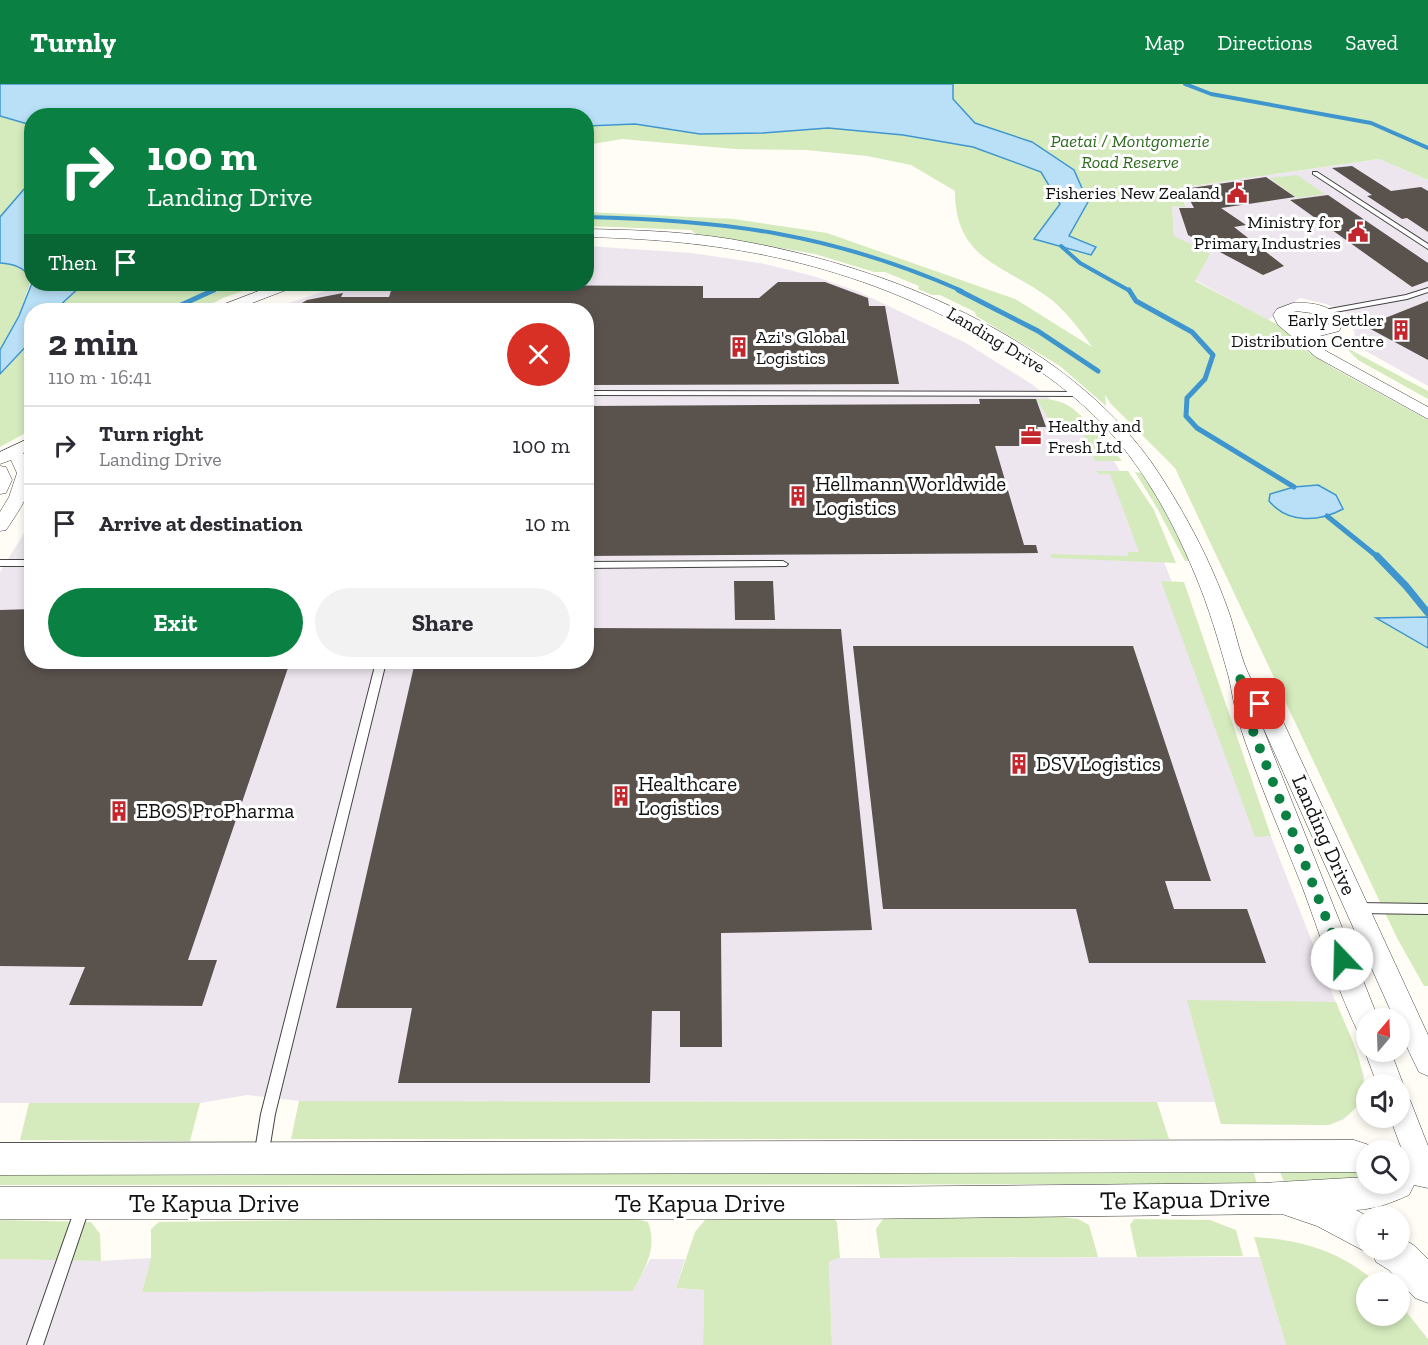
<!DOCTYPE html>
<html lang="en">
<head>
<meta charset="utf-8">
<style>
	:root { --surface:#fff; --page:#f2f2f3; --text:#2b2b33; --muted:#7c7c81; --line:#e1e1e2; --accent:#0b8043 }
	body { margin:0; font-family:"Zilla Slab",serif; background:var(--page); color:var(--text); height:100vh; display:flex; flex-direction:column; font-size:22px; white-space:nowrap }
	* { box-sizing:border-box; margin:0 }
	p { font-size:20px; color:var(--muted) }
	.icon { flex:none; width:33px; height:33px; fill:none; stroke:currentColor; stroke-width:2; stroke-linecap:round; stroke-linejoin:round }
	.map { position:relative; flex:1; overflow:hidden }
	.side { position:absolute; left:24px; top:219px; width:570px; height:366px; display:flex; flex-direction:column; background:var(--surface); border-radius:24px; box-shadow:0 3px 9px #0003 }
	.side>* { flex:none }
	.banner { position:absolute; left:24px; top:24px; width:570px; height:183px; border-radius:24px; box-shadow:0 3px 9px #0003; background:#0b8043; color:#fff; overflow:hidden }
	.needle { width:39px; rotate:19deg }
	.controls { position:absolute; left:1356px; top:924px; display:grid; gap:12px }
	.controls a { display:grid; place-items:center; width:54px; height:54px; border-radius:50%; background:var(--surface); box-shadow:0 3px 9px #0003; font-size:30px }
	.pin { position:absolute; display:grid; place-items:center; width:51px; height:51px; color:#fff; margin:-26px; border-radius:12px; box-shadow:0 3px 9px #0006 }
	.me { position:absolute; width:66px; margin:-33px; rotate:339deg; stroke-linejoin:round; filter:drop-shadow(0 0 4px #0008) }
	.turn { display:flex; align-items:center; gap:21px; height:126px; padding:0 24px; font-size:27px }
	.turn .icon { width:78px; height:78px; stroke-width:2.5 }
	.turn b { display:block; font-size:42px; line-height:51px }
	.then { display:flex; align-items:center; height:57px; padding:0 24px; background:#0003; gap:12px; font-size:22px }
	.round { display:grid; place-items:center; flex:none; width:63px; height:63px; border-radius:32px; background:var(--page) }
	.overview { display:flex; align-items:center; justify-content:space-between; height:102px; padding:0 24px }
	h1 { font-size:36px; font-weight:800; line-height:45px }
	.action { display:flex; gap:12px; margin-top:auto; padding:12px 24px }
	.action a { flex:1; height:69px; border-radius:36px; background:var(--accent); color:#fff; font-size:24px; font-weight:800; line-height:69px; text-align:center }
	.action a+a { background:var(--page); color:var(--text) }
	ul { padding:0; list-style:none }
	li { display:flex; align-items:center; gap:18px; height:78px; padding:0 24px; border-top:2px solid var(--line) }
	li div { flex:1 }
	li b { display:block; font-size:22px }
	li em { font-style:normal }
	header { display:flex; align-items:center; gap:36px; box-sizing:border-box; height:84px; padding:0 30px; background:var(--accent); color:#fff }
	header strong { font-size:28px }
	nav { display:flex; gap:33px; margin-inline-start:auto; font-size:21px }
	.map>svg:first-child { display:block }
	.industrial { fill:#eee6ef }
	.green { fill:#d5ebbd }
	.water { fill:#b9e0f7; stroke:#3f96cf; stroke-width:1.5 }
	.lines { fill:none; stroke-linecap:round; stroke-linejoin:round }
	.stream-far2 { stroke:#3f96cf; stroke-width:4 }
	.stream-far1 { stroke:#3f96cf; stroke-width:5 }
	.stream { stroke:#3f96cf; stroke-width:7 }
	.building { fill:#5a524d }
	.service-casing { stroke:#444; stroke-width:2 }
	.minor-casing { stroke:#444; stroke-width:1 }
	.tertiary-casing { stroke:#444; stroke-width:1 }
	.service { fill:#fff; fill-rule:evenodd }
	.minor { fill:#fff; fill-rule:evenodd }
	.tertiary { fill:#fff; fill-rule:evenodd }
	.route { stroke:#0b8043; stroke-width:10; stroke-dasharray:0 18 }
	.labels { text-anchor:middle; stroke-width:6; stroke-linejoin:round; paint-order:stroke }
	.far-park-label { font-size:18px; font-style:italic; fill:#2f6b1f; stroke:#fff }
	.far-poi-label { font-size:18px; fill:#111; stroke:#fff; text-anchor:end }
	.far-street-label { font-size:18px; fill:#111; stroke:#fff }
	.poi-label { font-size:21px; fill:#111; stroke:#fff; text-anchor:start }
	.street-label { font-size:21px; fill:#111; stroke:#fff }
	.near-street-label { font-size:26px; fill:#111; stroke:#fff }
</style>
</head>
<body>
<header>
<strong>Turnly</strong>
<nav><a>Map</a><a>Directions</a><a>Saved</a></nav>
</header>
<div class="map">
<svg width="1428" height="1261" viewBox="0 0 1428 1261">
	<rect width="100%" height="100%" fill="#fffdf5"/>
	<g class="industrial">
		<polygon points="1379,75 1428,96 1428,302 1357,262 1351,234 1345,228 1326,220 1300,214 1268,236 1195,196 1174,152 1172,122 1186,122 1178,104"/>
		<polygon points="587,162 692,169 765,180 813,192 857,207 966,259 1033,301 1079,339 1116,380 1155,455 1364,991 1364,1011 1357,1022 1343,1036 1328,1041 1221,1040 1215,1018 299,1017 247,1011 200,1019 0,1019 0,488 31,438 32,578 586,578 586,226 268,226 346,200 586,200"/>
		<polygon points="1260,1173 1286,1261 832,1261 829,1176 840,1174"/>
		<polygon points="151,1174 142,1208 633,1207 650,1175 685,1175 676,1204 704,1206 703,1261 0,1261 0,1175 101,1177"/>
	</g>
	<g class="green">
		<path d="M953,0H1428V96L1379,75L1178,104L1186,123L1172,122L1174,152L1210,170L1195,197L1282,243L1307,267L1333,284L1428,336V902H1424L1397,854L1175,384L1111,320L1105,311L1106,322L1060,282L976,232L975,228L940,211H932L918,205L919,202L885,188H874L815,170L696,150L691,146L587,142V128L734,135L827,149L1015,215L1092,263C1082,248 1067,229 1053,217C1008,181 955,179 955,107L911,81L867,72L806,66L735,65L622,55L587,61V42L635,40L700,50L763,49L828,44L903,51L973,63L1041,88L1060,120L1061,162L1090,170L1096,163L1069,152L1088,118L1032,58L975,39L953,15Z"/>
		<polygon points="0,32 32,41 31,97 0,133"/>
		<polygon points="1297,91 1325,110 1297,114 1270,94"/>
		<path d="M0,179C14,180 22,183 32,193L19,232L0,266Z"/>
		<polygon points="83,200 263,200 223,214 200,226 55,226"/>
		<polygon points="31,257 31,346 0,363 0,290"/>
		<polygon points="1345,263 1428,307 1428,315 1358,276"/>
		<path d="M1036,315C1064,314 1073,323 1091,342H1053Z"/>
		<polygon points="1063,344 1093,344 1122,377 1095,377 1088,359 1081,347 1063,346"/>
		<polygon points="1097,387 1128,387 1154,426 1176,479 1051,474 1051,470 1128,472 1128,468 1139,468 1110,390 1098,390"/>
		<polygon points="1135,388 1141,389 1163,422 1190,477 1185,477 1157,424"/>
		<polygon points="1161,497 1184,498 1271,752 1255,753"/>
		<path d="M1187,916L1336,918C1352,960 1392,1020 1328,1041L1221,1040Z"/>
		<polygon points="299,1017 1157,1018 1169,1055 291,1055"/>
		<polygon points="29,1019 200,1019 190,1057 20,1056"/>
		<polygon points="1280,1088 1360,1088 1366,1089 1366,1100 1373,1100 1285,1100"/>
		<polygon points="1254,1089 1257,1100 0,1101 0,1090"/>
		<polygon points="830,1131 837,1138 840,1174 829,1177 832,1261 703,1261 704,1206 676,1204 695,1148 705,1136"/>
		<path d="M625,1132L648,1138C658,1164 645,1184 633,1207L142,1208L151,1174V1145L159,1138Z"/>
		<polygon points="1055,1132 1078,1135 1089,1141 1098,1173 880,1174 876,1145 883,1135"/>
		<polygon points="1134,1135 1210,1136 1236,1146 1243,1172 1137,1173 1130,1141"/>
		<polygon points="0,1136 91,1138 100,1150 101,1177 0,1175"/>
		<path d="M1254,1153C1302,1156 1339,1167 1376,1198H1366V1232H1400V1220L1428,1255V1261H1286Z"/>
	</g>
	<g class="water">
		<polygon points="0,0 953,0 953,15 975,39 1032,58 1074,86 1088,118 1069,152 1096,163 1091,171 1034,155 1060,120 1041,88 973,63 903,51 828,44 763,49 700,50 635,40 587,42 586,32 32,32 31,41 0,32"/>
		<path d="M31,97V193C22,183 14,180 0,179V133Z"/>
		<polygon points="32,199 83,200 55,226 32,226 31,257 0,290 0,266 19,232"/>
		<path d="M1318,401L1336,411L1343,425C1319,438 1288,440 1269,417L1270,410L1294,403Z"/>
		<polygon points="1428,533 1428,564 1376,534"/>
	</g>
	<g class="lines">
		<g class="stream-far2">
			<polyline points="1185,0 1211,10 1371,39 1428,64"/>
			<path d="M586,133C725,136 833,150 962,207"/>
			<polyline points="1061,162 1080,179 1130,207"/>
			<polyline points="211,207 227,200"/>
		</g>
		<g class="stream-far1">
			<polyline points="958,206 1038,247 1098,287"/>
			<polyline points="1129,206 1136,217 1192,248 1213,271 1205,295 1187,314 1186,332 1197,344 1294,403"/>
			<polyline points="170,226 214,206"/>
			<polyline points="1327,432 1379,474"/>
		</g>
		<polyline class="stream" points="1377,472 1406,502 1428,529"/>
	</g>
	<g class="building">
		<polygon points="1352,82 1391,107 1421,103 1428,107 1428,148 1407,134 1402,135 1367,112 1372,111 1332,84"/>
		<polygon points="1266,93 1295,113 1221,124 1246,141 1234,143 1284,182 1263,191 1188,151 1179,124 1194,124 1184,105"/>
		<polygon points="1328,111 1428,179 1428,197 1412,203 1290,116"/>
		<polygon points="778,198 825,198 868,214 869,222 885,222 899,300 586,301 586,226 293,226 295,223 307,216 343,209 341,213 389,213 393,201 703,202 703,214 759,214"/>
		<polygon points="1428,217 1428,276 1365,242"/>
		<polygon points="979,315 1036,315 1046,343 1037,343 1043,362 995,362 1024,461 1036,461 1038,469 586,472 586,322 980,320"/>
		<polygon points="734,497 773,497 775,536 735,536"/>
		<polygon points="32,525 32,578 290,578 188,876 217,876 202,922 69,921 85,883 0,882 0,526"/>
		<polygon points="586,544 841,545 872,846 721,849 722,963 680,963 680,927 652,927 650,999 398,999 412,924 336,924 415,578 586,578"/>
		<polygon points="853,562 1133,562 1211,797 1165,797 1174,825 1247,825 1266,879 1089,879 1076,825 883,825"/>
	</g>
	<g class="lines">
		<g class="service-casing">
			<g id="service">
				<polygon points="1313,88 1317,88 1428,160 1428,165 1313,90"/>
				<polygon points="1428,204 1428,208 1407,215 1324,230 1320,228 1324,226 1406,211"/>
				<polygon points="586,307 1080,308 1084,310 1080,312 586,311"/>
				<rect x="0" y="476" width="32" height="6"/>
				<polygon points="783,477 788,480 786,482 586,484 586,478"/>
				<polygon points="376,578 386,578 275,1030 268,1073 266,1078 261,1079 256,1078 254,1073 261,1030"/>
				<polygon points="1358,819 1428,820 1428,830 1358,829 1354,827 1352,824 1354,821"/>
				<polygon points="83,1115 88,1117 90,1122 43,1261 27,1261 76,1122 78,1117"/>
			</g>
		</g>
		<g class="minor-casing">
			<g id="minor">
				<path d="M586,145C642,146 698,148 752,159C900,187 1076,261 1160,391C1187,433 1210,476 1227,523C1235,544 1239,569 1248,589C1253,602 1272,619 1281,633L1428,951V992L1419,988C1411,971 1400,953 1400,934H1394L1258,632L1378,934H1366V949L1357,946C1335,900 1320,850 1302,802C1280,747 1256,692 1238,636C1234,622 1232,608 1229,594C1219,558 1209,523 1194,488C1173,438 1146,388 1109,347C1073,307 1028,277 982,252C853,180 732,156 586,153Z"/>
				<polygon points="277,200 296,200 294,203 234,226 215,226 217,223"/>
				<path d="M1293,219C1313,218 1334,221 1343,240L1339,247L1312,254L1326,267L1428,323V335L1316,273L1278,241L1273,231L1277,225ZM1296,227L1319,230L1329,240C1316,248 1295,246 1287,231Z"/>
				<path d="M32,353V365L23,369C45,392 20,425 6,446L0,447V428L9,413L17,389L11,376L0,380V368Z"/>
				<polygon points="0,382 6,383 12,396 6,409 0,410"/>
				<polygon points="1366,965 1366,968 1391,968 1403,1000 1400,1008 1400,1000 1377,1000 1365,968"/>
				<polygon points="1400,1013 1410,1016 1428,1062 1428,1100 1424,1101 1414,1097 1390,1034 1400,1034"/>
			</g>
		</g>
		<g class="tertiary-casing">
			<g id="tertiary">
				<polygon points="1354,1056 1378,1064 1379,1066 1366,1066 1366,1091 1354,1088 0,1091 0,1059"/>
				<path d="M1400,1067L1428,1072V1104L1414,1101L1409,1111C1391,1119 1376,1125 1356,1126L1367,1132L1366,1166H1400V1153L1415,1162L1428,1175V1219L1415,1214L1389,1186L1376,1178L1371,1166L1366,1168L1317,1142L1282,1130L852,1135H0V1103H852L1263,1099L1366,1093V1100H1400Z"/>
			</g>
		</g>
		<use href="#service" class="service"/>
		<use href="#minor" class="minor"/>
		<use href="#tertiary" class="tertiary"/>
	</g>
	<g class="lines">
		<polyline class="route" points="1260,620 1240,593 1248,634 1342,875"/>
	</g>
	<defs>
		<g id="civic-bare" transform="scale(1.62)"><path d="M-.6-6.5H3V-4.5H.6V-3L4-1V1h2V6H-6V1h2V-1L-.6-3ZM-1.2 2.5V6h2.4V2.5Z" fill="#c4262e" stroke="#fff" stroke-width="2.5" paint-order="stroke"/></g>
		<g id="building-bare" transform="scale(1.62)"><path d="M-4-6H4V6H1V3H-1V6H-4ZM-2.5-4.3h1.7v1.8h-1.7ZM.8-4.3h1.7v1.8H.8ZM-2.5-1h1.7V.8h-1.7ZM.8-1h1.7V.8H.8Z" fill="#c4262e" stroke="#fff" stroke-width="2.5" paint-order="stroke"/></g>
		<g id="office-bare" transform="scale(1.62)"><path d="M-6-3h4V-5.5h4V-3h4V5H-6ZM-1-4.5V-3h2v-1.5ZM-6 0V1H6V0Z" fill="#c4262e" stroke="#fff" stroke-width="2.5" paint-order="stroke"/></g>
	</defs>
	<g fill-rule="evenodd">
		<use href="#civic-bare" x="1237" y="109"/>
		<use href="#civic-bare" x="1358" y="148"/>
		<use href="#building-bare" x="1401" y="246"/>
		<use href="#building-bare" x="739" y="263"/>
		<use href="#office-bare" x="1031" y="352"/>
		<use href="#building-bare" x="798" y="412"/>
		<use href="#building-bare" x="1019" y="680"/>
		<use href="#building-bare" x="621" y="712"/>
		<use href="#building-bare" x="119" y="727"/>
	</g>
	<g class="labels">
		<g class="far-park-label">
			<text x="1130" y="63">Paetai / Montgomerie<tspan x="1130" dy="21">Road Reserve</tspan></text>
		</g>
		<g class="far-poi-label">
			<text x="1220" y="115">Fisheries New Zealand</text>
			<text x="1341" y="144">Ministry for<tspan x="1341" dy="21">Primary Industries</tspan></text>
			<text x="1384" y="242">Early Settler<tspan x="1384" dy="21">Distribution Centre</tspan></text>
			<text x="756" y="259" text-anchor="start">Azi's Global<tspan x="756" dy="21">Logistics</tspan></text>
			<text x="1048" y="348" text-anchor="start">Healthy and<tspan x="1048" dy="21">Fresh Ltd</tspan></text>
		</g>
		<g class="far-street-label">
			<text transform="translate(996 256) rotate(31)" y="6">Landing Drive</text>
		</g>
		<g class="poi-label">
			<text x="815" y="407">Hellmann Worldwide<tspan x="815" dy="24">Logistics</tspan></text>
			<text x="1036" y="687">DSV Logistics</text>
			<text x="638" y="707">Healthcare<tspan x="638" dy="24">Logistics</tspan></text>
			<text x="136" y="734">EBOS ProPharma</text>
		</g>
		<g class="street-label">
			<text transform="translate(1324 751) rotate(66)" y="7">Landing Drive</text>
		</g>
		<g class="near-street-label">
			<text transform="translate(1185 1115) rotate(-1)" y="9">Te Kapua Drive</text>
			<text x="214" y="1128">Te Kapua Drive</text>
			<text x="700" y="1128">Te Kapua Drive</text>
		</g>
	</g>
</svg>
<div class="controls">
<a><svg class="needle" viewBox="-14 -14 28 28"><path d="M0-13l5 13h-10z" fill="#e53935"/><path d="M0 13l5-13h-10z" fill="#7c7c81"/></svg></a>
<a><svg class="icon" aria-label="sound" viewBox="0 0 24 24"><path d="M4 9h4l5-4v14l-5-4H4zM17 9q2 3 0 6"/></svg></a>
<a><svg class="icon" aria-label="search" viewBox="0 0 24 24"><circle cx="10" cy="10" r="6"/><path d="M15 15l6 6"/></svg></a>
<a>+</a>
<a>−</a>
</div>
<div class="pin" style="left:1260px;top:620px;background:#d93025"><svg class="icon" aria-label="arrive" viewBox="0 0 24 24"><path d="M6 21V4h12l-3 4 3 4H6"/></svg></div>
<svg class="me" style="left:1342px;top:875px" viewBox="-20 -20 40 40"><circle r="19" fill="#fff"/><path d="M0-13L10 11 0 6-10 11z" fill="#0b8043"/></svg>
<div class="banner">
<div class="turn"><svg class="icon" aria-label="right" viewBox="0 0 24 24"><path d="M7 20v-9h11M14 6l5 5-5 5"/></svg><div><b>100 m</b>Landing Drive</div></div>
<div class="then">Then<svg class="icon" aria-label="arrive" viewBox="0 0 24 24"><path d="M6 21V4h12l-3 4 3 4H6"/></svg></div>
</div>
<section class="side">
<div class="overview"><div><h1>2 min</h1><p>110 m · 16:41</p></div><a class="round" style="background:#d93025;color:#fff"><svg class="icon" aria-label="close" viewBox="0 0 24 24"><path d="M6 6l12 12M18 6L6 18"/></svg></a></div>
<ul>
<li><svg class="icon" aria-label="right" viewBox="0 0 24 24"><path d="M7 20v-9h11M14 6l5 5-5 5"/></svg><div><b>Turn right</b><p>Landing Drive</p></div><em>100 m</em></li>
<li><svg class="icon" aria-label="arrive" viewBox="0 0 24 24"><path d="M6 21V4h12l-3 4 3 4H6"/></svg><div><b>Arrive at destination</b></div><em>10 m</em></li>
</ul>
<div class="action"><a>Exit</a><a>Share</a></div>
</section>
</div>
</body>
</html>
